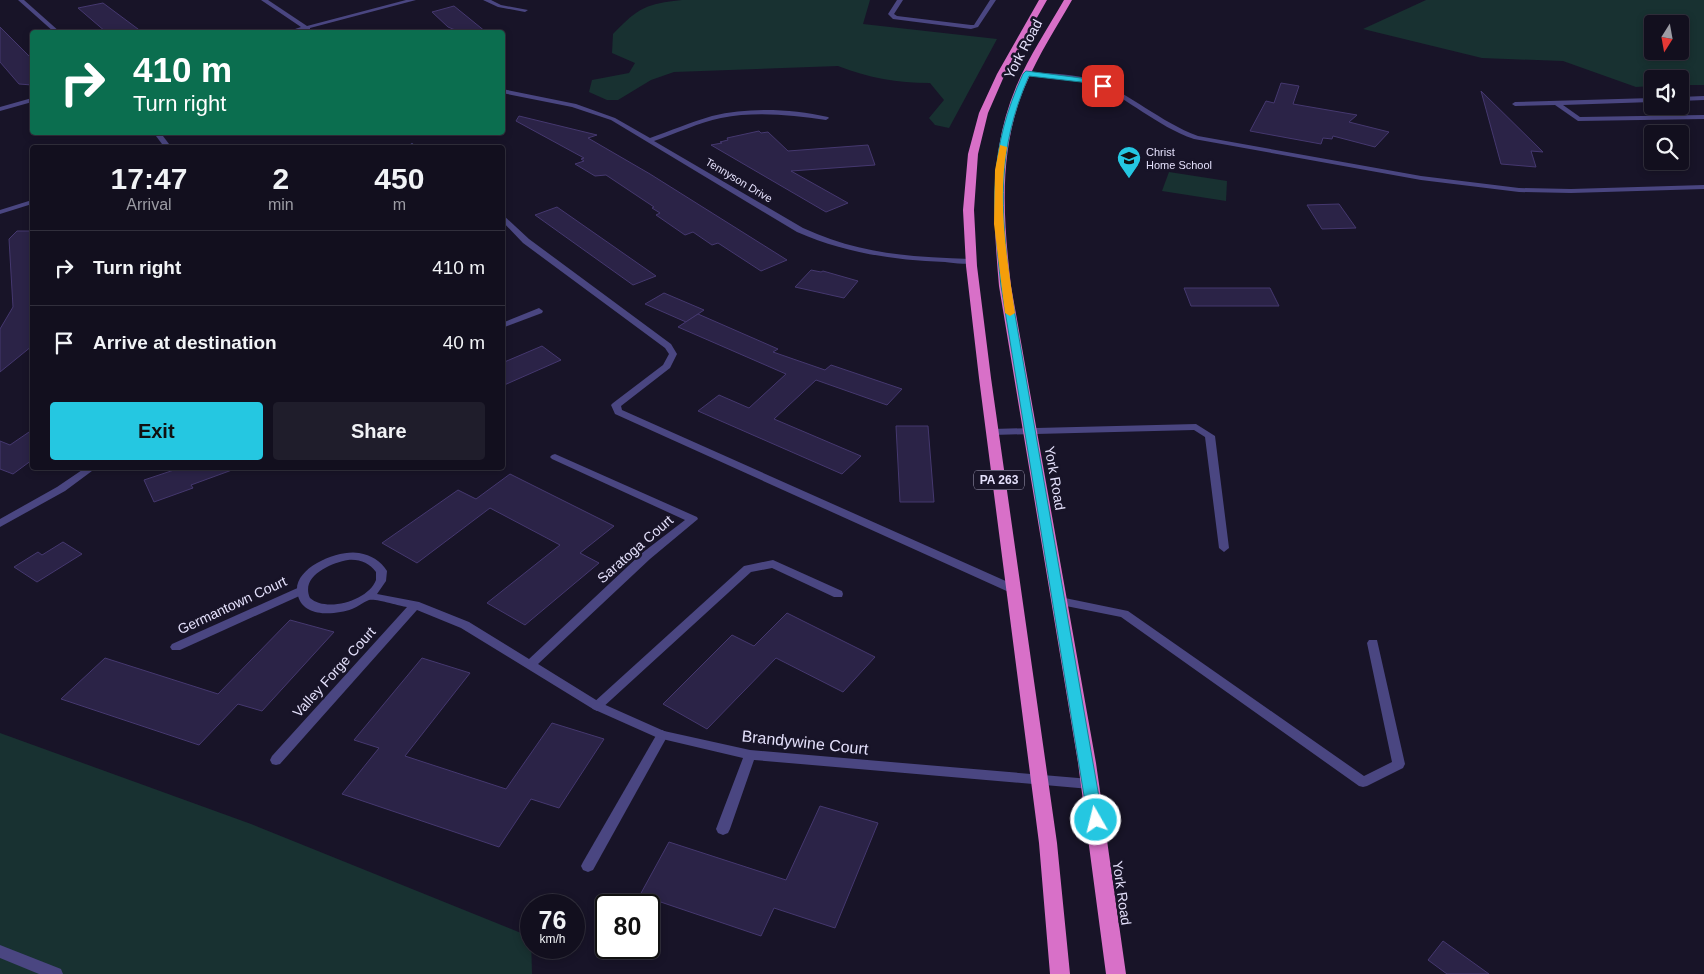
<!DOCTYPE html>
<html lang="en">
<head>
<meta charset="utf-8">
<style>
	:root { --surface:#120f1e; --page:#1f1d2b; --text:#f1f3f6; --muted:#9c9ca4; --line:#312f3c; --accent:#25c7e1 }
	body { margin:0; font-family:Helvetica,sans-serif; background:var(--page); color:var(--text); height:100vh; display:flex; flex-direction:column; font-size:19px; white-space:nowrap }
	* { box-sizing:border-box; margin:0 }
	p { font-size:16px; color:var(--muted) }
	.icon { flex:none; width:28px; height:28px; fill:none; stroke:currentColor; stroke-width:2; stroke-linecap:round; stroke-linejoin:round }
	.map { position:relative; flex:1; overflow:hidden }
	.side { position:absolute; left:30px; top:145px; width:475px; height:325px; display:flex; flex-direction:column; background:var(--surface); border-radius:5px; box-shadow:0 2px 8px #0003,0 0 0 1px var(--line) }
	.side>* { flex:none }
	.banner { position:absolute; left:30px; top:30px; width:475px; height:105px; border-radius:5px; box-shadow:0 2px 8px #0003,0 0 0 1px var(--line); background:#0b6e4f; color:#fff; overflow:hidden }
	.needle { width:32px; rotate:191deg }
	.tools { position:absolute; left:1644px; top:15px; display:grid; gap:10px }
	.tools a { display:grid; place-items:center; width:45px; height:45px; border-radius:5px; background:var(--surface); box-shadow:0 2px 8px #0003,0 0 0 1px var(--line); font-size:25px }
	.speed { position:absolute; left:520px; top:894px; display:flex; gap:10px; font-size:25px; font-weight:700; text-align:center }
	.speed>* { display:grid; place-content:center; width:65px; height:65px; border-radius:50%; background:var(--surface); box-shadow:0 2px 8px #0003,0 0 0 1px var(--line); line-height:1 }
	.speed small { font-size:12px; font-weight:400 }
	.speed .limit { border:2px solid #111; border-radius:8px; background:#fff; color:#111 }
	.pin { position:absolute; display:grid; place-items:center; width:42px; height:42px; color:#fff; margin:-21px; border-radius:10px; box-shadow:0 2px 8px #0006 }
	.me { position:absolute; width:55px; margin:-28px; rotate:352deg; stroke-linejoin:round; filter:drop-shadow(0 0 4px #0008) }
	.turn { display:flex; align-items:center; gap:18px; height:105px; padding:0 20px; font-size:22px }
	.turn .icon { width:65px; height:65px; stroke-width:2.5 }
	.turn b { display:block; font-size:35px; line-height:42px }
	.eta { display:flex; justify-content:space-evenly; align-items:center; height:85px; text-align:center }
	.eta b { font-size:30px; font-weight:800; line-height:35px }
	.cta { display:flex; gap:10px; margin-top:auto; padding:10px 20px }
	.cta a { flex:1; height:58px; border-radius:5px; background:var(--accent); color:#111; font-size:20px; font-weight:800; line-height:58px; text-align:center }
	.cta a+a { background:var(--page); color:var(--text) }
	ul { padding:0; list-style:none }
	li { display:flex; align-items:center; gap:15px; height:75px; padding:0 20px; border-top:1px solid var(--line) }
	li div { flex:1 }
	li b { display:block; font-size:19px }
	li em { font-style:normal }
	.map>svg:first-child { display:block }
	.green { fill:#183131; fill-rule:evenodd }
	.building { fill:#2b2347; stroke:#45386f }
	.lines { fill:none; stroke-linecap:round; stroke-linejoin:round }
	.service { fill:#4a4681; fill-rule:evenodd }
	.minor { fill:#4a4681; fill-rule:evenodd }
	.trunk { fill:#d870c8; fill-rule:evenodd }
	.route { fill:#25c7e1; stroke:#188192 }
	.slow { fill:#f59e0b }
	.labels { text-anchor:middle; stroke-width:5; stroke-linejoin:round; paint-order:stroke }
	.far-poi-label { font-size:11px; fill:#e4e0fb; stroke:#181428; text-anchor:start }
	.far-street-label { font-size:11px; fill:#e4e0fb; stroke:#181428 }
	.shield { fill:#181428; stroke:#a7a3bc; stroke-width:1 }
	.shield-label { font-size:12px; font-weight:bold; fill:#e4e0fb }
	.street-label { font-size:14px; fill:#e4e0fb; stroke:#181428 }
	.near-street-label { font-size:16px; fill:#e4e0fb; stroke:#181428 }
</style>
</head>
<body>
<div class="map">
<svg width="1704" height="974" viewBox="0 0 1704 974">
	<rect width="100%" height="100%" fill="#181428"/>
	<g class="green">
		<path d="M682,0H870L863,24L997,39L949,128L935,125L929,118L944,100L930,83C896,83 870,78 838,66L674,72L651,80L618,100H607L589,92L592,80L629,73L635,63L612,53L613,34C639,7 646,4 682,0Z"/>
		<path d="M1426,0H1704V85H1680V79H1652V86L1636,87L1563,61L1482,58L1363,29ZM1652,24H1680V51H1652Z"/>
		<polygon points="1169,172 1227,181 1226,201 1162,191"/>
		<polygon points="0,733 251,824 531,937 532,974 0,974"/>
	</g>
	<g class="building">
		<polygon points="103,3 142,32 106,32 78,8"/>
		<polygon points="454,6 486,32 460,32 448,27 432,12"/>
		<polygon points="0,27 32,59 32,85 19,84 0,62"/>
		<polygon points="1281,83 1299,86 1293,104 1357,115 1349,122 1389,132 1375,147 1333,136 1332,139 1323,138 1321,144 1250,131 1266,101 1274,103"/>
		<polygon points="1481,91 1543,152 1531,151 1536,167 1501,164"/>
		<polygon points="519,116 597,135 588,138 650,174 787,260 761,271 718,243 712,245 693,232 685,235 656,215 660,213 652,208 654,207 606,175 595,176 575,164 584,161 581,159 584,158 516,121"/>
		<polygon points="759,131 761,133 768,132 788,151 868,145 875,165 791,171 848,203 826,212 711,145 722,143 720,142 728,140 727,138"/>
		<polygon points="1339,204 1356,228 1322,229 1307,205"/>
		<polygon points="557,207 656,276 633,285 535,215"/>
		<polygon points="17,231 32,231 32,346 0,372 0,329 13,307 9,239"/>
		<polygon points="811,270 821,272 823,271 858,281 844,298 795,287"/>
		<polygon points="1184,288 1270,288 1279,306 1191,306"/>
		<polygon points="664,293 704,310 686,322 645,304"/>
		<polygon points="698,314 778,349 773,352 825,370 831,365 902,389 887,405 816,380 774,419 861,456 842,474 698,411 719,395 749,408 786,374 678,327"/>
		<polygon points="542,346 561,360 502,386 502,363"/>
		<polygon points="896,426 928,426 934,502 900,502"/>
		<polygon points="32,430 32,460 13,474 0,469 0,441 10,445"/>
		<polygon points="180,468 232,468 232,470 191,485 193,488 154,502 144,480"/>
		<polygon points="510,474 614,526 580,553 599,563 525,625 487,603 560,545 490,508 417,563 382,543 458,490 476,499"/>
		<polygon points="63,542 82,554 37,582 14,567 38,552 42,555"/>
		<polygon points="787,613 875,657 843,692 776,658 707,729 663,704 732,635 754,646"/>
		<polygon points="290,620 334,632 262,711 238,704 199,745 61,699 105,658 218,694"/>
		<polygon points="422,658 470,673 405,756 506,789 552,723 604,739 559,808 531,799 499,847 342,794 379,748 354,740"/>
		<polygon points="820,806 878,823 835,928 774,908 761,936 640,895 669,842 786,880"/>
		<polygon points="1443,941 1489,974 1447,974 1428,960"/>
	</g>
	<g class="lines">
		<g class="service">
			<polygon points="897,0 903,0 894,14 897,16 971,25 974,25 990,0 996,0 978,27 971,29 893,19 888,14"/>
			<polygon points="1704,96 1704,100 1680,101 1680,97"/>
			<polygon points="1652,98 1652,102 1563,105 1580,117 1704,115 1704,119 1578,121 1555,105 1515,106 1512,104 1515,102"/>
			<polygon points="412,143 419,148 411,148 409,145"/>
			<polygon points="502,214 529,239 671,344 677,354 670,368 621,406 622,410 1019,587 1020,590 1019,593 1011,593 615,414 611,405 613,403 663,365 669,354 665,348 523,243 502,221"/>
			<polygon points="1196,424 1215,436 1229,548 1224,552 1219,548 1205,437 1194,430 992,435 987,432 992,429"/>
			<polygon points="773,560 842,591 843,594 842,597 834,597 772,568 751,572 601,709 597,711 593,709 591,706 593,703 744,566"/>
			<polygon points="302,586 306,587 307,590 306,593 180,650 172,650 170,647 172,644"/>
			<polygon points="1060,597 1128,611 1364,776 1392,762 1367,643 1369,640 1377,640 1405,764 1403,768 1367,786 1363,787 1359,786 1121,617 1056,604 1054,601 1056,598"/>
			<polygon points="662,730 666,732 668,735 593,870 588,872 583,870 581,866 583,862 658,732"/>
			<polygon points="0,945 61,969 63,974 39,974 0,958"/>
		</g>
		<g class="minor">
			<polygon points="18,0 24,0 60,32 54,32"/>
			<path d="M261,0H268L307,26L406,0H416L310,28V30C302,31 294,33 286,32L301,27Z"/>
			<polygon points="483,0 491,0 501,5 528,10 525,12 498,7"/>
			<path d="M1027,72C1050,74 1074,73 1096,81C1131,94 1160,122 1198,136L1421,176L1519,188L1571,189L1704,185V189L1571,193L1519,192L1421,180L1194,139C1156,126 1129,98 1093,84C1071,76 1047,79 1025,75L1024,74Z"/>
			<path d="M502,89L576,104L615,118L650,138C670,131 691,122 712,116C750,107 791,109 828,117L829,118L826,120C791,115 756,111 721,118C698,123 677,133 654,141L803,228C859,254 910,257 971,259L975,261C968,266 953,263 945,262C893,260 845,253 797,232L611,120L572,107L502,93Z"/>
			<polygon points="32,98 32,102 0,111 0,107"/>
			<polygon points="153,132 160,132 172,148 165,148"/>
			<polygon points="32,200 32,204 0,214 0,210"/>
			<polygon points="539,308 543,311 542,313 502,328 502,323"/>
			<path d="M555,454L697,517L698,519L650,559L538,664L601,703L664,731L750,750L1090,779L1094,780L1096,784L1094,788L1090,789L754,760L730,829L728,833L723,835L718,833L716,829L743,758L658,738L593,709L461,628L417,610L280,764L276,765L272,764L270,760L272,756L407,607C399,606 375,598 369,600C363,602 358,607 352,609C335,615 304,618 298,596C289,569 338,549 359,553C371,555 381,561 387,571L386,581L377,594L419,602L469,622L529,659L642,553L685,520L552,459L550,457L552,455ZM348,560C360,559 369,563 376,572C376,574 376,577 376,580C369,600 327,613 310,598C300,576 331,563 348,560Z"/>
			<polygon points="85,468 96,468 65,491 0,527 0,519 57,487"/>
		</g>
		<g class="trunk">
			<polygon points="1039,0 1047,0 1005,74 988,113 978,154 974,210 977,266 991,378 1057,843 1070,974 1050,974 1039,843 979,378 966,266 963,210 968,154 979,113 997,74"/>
			<path d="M1064,0H1072C1056,28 1039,54 1026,84C998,148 1003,217 1011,286L1096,763L1126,974H1106L1078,763L999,286C993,218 989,151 1016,87C1029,56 1048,28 1064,0Z"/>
		</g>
	</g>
	<path class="route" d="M1026,71L1081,78L1106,86L1103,88L1081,82L1029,76C996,150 1001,209 1010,286L1103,820L1101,824L1096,826L1090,824L1088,820L1001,286C992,205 988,150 1023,74Z"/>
	<path class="slow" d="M1000,145L1007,147C997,203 1007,258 1015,313L1010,316L1005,313L994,224L995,170Z"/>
	<defs>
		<g id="school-pin" transform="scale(1.25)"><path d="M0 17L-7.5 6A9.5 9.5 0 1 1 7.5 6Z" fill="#25c7e1" stroke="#181428"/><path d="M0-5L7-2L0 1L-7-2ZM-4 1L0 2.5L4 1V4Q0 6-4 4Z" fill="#111"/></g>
	</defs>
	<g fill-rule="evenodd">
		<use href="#school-pin" x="1129" y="158"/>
	</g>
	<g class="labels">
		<g class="far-poi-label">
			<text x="1146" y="156">Christ<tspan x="1146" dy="13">Home School</tspan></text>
		</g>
		<g class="far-street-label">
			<text transform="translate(739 180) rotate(31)" y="4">Tennyson Drive</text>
		</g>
		<rect class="shield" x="974" y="470.5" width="50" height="19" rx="4"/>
		<g class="shield-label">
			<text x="999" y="484">PA 263</text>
		</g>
		<g class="street-label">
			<text transform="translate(1023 49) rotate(-62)" y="5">York Road</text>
			<text transform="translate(1055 478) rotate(80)" y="5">York Road</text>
			<text transform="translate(635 549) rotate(-41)" y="5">Saratoga Court</text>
			<text transform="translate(232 605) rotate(-25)" y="5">Germantown Court</text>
			<text transform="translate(334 672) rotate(-48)" y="5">Valley Forge Court</text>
			<text transform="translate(1122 893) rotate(82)" y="5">York Road</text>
		</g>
		<g class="near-street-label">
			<text transform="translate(805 742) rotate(6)" y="6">Brandywine Court</text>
		</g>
	</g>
</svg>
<div class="tools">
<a><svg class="needle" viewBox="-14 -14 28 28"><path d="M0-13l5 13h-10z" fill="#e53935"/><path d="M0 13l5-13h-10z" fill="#9c9ca4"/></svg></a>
<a><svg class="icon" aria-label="sound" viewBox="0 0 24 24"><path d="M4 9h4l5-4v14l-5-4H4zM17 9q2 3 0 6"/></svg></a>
<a><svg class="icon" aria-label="search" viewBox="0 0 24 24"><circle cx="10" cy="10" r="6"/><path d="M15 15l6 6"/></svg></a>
</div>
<div class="speed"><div>76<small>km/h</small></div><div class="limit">80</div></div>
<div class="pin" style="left:1103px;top:86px;background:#d93025"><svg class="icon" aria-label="arrive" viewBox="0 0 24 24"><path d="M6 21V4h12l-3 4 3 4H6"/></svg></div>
<svg class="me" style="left:1096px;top:820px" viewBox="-20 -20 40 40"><circle r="17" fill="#25c7e1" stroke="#fff" stroke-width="3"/><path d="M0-11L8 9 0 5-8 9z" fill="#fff"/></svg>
<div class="banner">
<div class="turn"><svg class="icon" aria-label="right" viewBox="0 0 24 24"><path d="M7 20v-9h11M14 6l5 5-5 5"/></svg><div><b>410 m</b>Turn right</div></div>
</div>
<section class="side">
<div class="eta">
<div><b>17:47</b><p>Arrival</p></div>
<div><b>2</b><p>min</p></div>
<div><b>450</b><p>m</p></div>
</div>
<ul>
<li><svg class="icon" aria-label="right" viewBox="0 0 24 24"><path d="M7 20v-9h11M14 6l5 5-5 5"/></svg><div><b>Turn right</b></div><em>410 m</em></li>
<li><svg class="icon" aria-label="arrive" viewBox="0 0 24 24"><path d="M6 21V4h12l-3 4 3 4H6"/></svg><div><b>Arrive at destination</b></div><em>40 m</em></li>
</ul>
<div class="cta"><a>Exit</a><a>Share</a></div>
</section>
</div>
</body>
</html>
